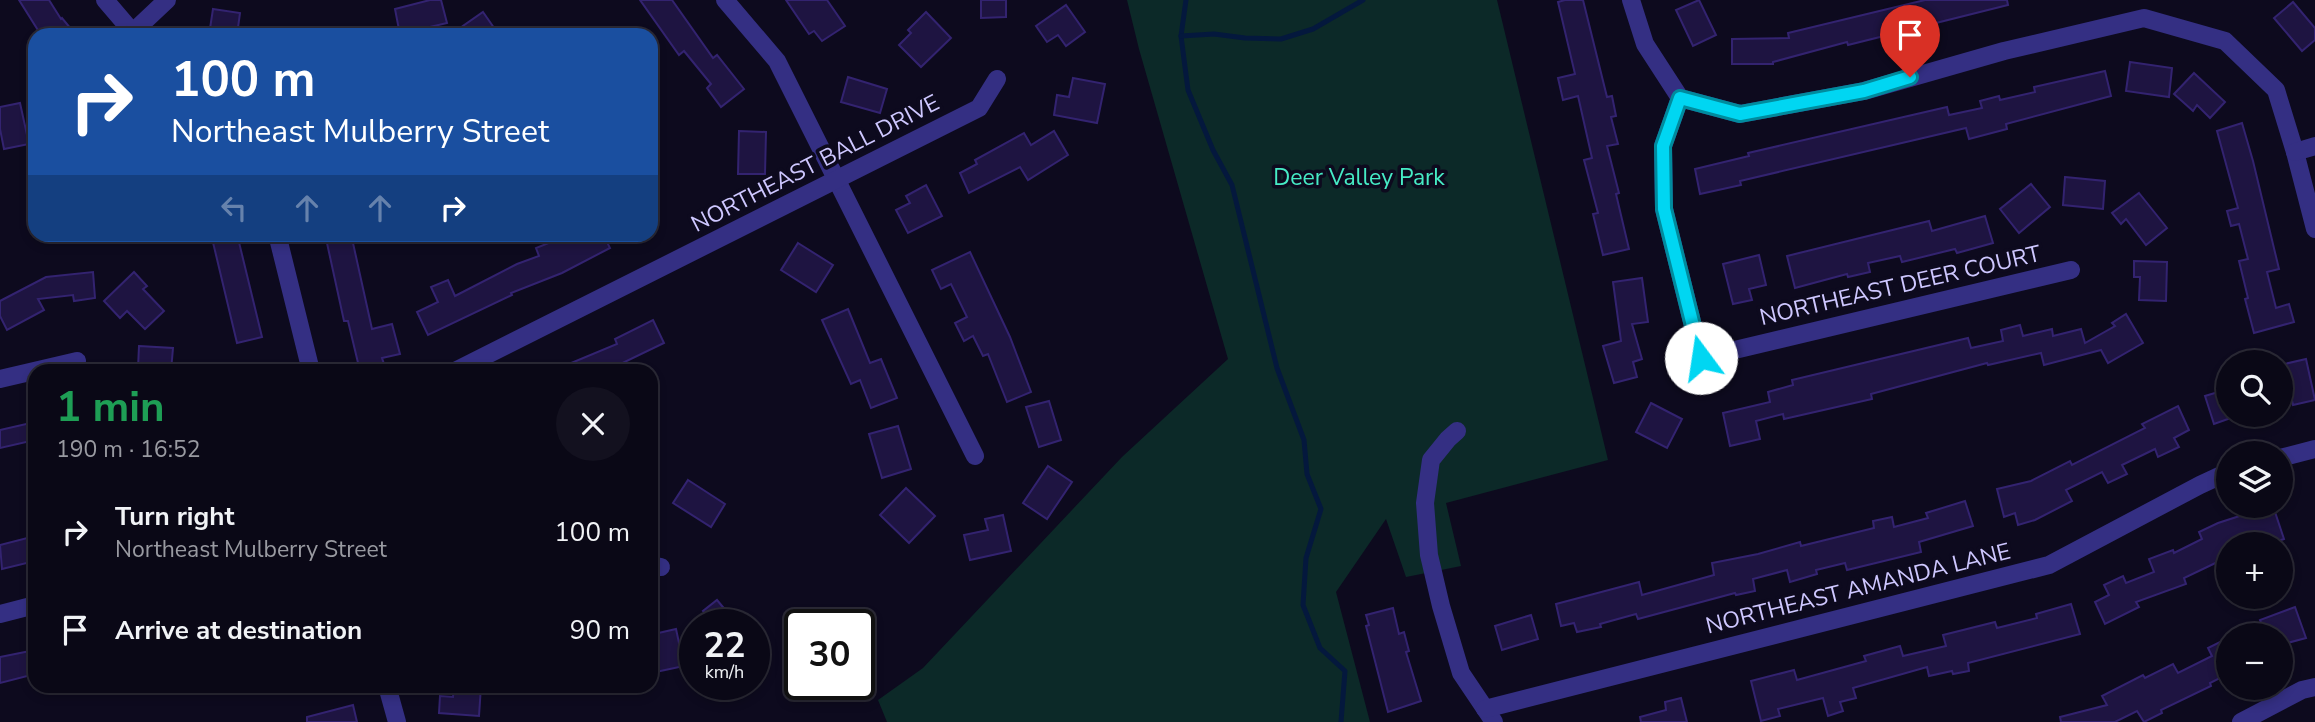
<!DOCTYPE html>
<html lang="en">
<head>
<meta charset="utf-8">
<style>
	:root { --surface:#0a0816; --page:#13111f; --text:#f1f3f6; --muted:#999aa1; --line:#2a2935 }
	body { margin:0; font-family:"Nunito Sans",sans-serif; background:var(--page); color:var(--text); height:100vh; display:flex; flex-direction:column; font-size:26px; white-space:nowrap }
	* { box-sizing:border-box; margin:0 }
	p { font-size:23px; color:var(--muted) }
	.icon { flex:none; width:38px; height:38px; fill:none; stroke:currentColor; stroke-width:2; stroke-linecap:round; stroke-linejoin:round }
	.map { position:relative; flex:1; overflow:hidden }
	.drawer { position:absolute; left:28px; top:364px; width:630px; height:329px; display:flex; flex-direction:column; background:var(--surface); border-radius:21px; box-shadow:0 4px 10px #0003,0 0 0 2px var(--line) }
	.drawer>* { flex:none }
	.guide { position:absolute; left:28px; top:28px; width:630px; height:214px; border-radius:21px; box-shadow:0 4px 10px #0003,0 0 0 2px var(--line); background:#1a4fa0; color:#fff; overflow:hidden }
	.buttons { position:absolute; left:2216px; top:350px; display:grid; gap:14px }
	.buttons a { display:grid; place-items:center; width:77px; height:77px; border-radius:50%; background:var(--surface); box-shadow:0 4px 10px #0003,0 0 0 2px var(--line); font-size:35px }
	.speed { position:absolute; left:679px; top:609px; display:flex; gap:14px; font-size:35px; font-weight:700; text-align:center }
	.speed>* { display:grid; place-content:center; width:91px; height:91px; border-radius:50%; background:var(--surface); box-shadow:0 4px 10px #0003,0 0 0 2px var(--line); line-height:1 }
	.speed small { font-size:18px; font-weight:400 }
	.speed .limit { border:4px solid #111; border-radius:10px; background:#fff; color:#111 }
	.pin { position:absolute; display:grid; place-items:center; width:60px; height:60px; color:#fff; margin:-72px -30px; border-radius:50% 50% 50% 0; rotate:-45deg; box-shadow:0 0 7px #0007 }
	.pin .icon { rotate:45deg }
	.me { position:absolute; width:77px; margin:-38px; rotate:346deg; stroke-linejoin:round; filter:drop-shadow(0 0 5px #0008) }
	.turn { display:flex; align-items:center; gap:24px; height:147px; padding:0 28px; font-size:32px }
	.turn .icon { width:91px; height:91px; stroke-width:2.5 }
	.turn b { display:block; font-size:49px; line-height:60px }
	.lanes { display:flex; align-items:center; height:66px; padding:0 28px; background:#0003; justify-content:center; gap:35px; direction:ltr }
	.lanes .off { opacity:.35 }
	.round { display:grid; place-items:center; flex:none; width:74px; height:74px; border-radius:37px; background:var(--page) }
	.summary { display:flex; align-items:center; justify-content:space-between; height:119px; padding:0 28px }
	h1 { font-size:42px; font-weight:700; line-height:52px; color:#1e9e55 }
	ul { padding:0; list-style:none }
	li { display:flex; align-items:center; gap:21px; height:98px; padding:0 28px }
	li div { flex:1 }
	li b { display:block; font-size:26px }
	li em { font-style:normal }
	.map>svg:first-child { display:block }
	.green { fill:#0c2928 }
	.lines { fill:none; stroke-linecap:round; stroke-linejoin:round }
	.stream { stroke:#04183d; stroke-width:5 }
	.building { fill:#1e1441; stroke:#332370; stroke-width:2 }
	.minor { stroke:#342f83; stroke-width:18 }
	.route-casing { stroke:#008b9d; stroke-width:18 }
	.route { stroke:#00d6f2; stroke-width:12 }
	.labels { text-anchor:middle; stroke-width:7; stroke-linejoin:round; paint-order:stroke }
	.street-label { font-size:23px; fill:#cec7ff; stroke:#0d0a1e }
	.park-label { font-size:23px; fill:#46ebc5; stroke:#0d0a1e }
</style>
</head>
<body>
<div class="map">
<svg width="2315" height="722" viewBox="0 0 2315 722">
	<rect width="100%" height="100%" fill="#0d0a1e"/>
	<polygon class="green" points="1127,0 1497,0 1608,460 1446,503 1461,566 1406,577 1386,519 1336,592 1370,722 887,722 878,700 923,668 1122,457 1228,359 1139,49"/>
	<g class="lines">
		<g class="stream">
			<polyline points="1186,0 1181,36 1188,90 1213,150 1232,185 1277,368 1304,440 1307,474 1321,509 1306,558 1303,605 1320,648 1345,671 1341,722"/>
			<polyline points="1181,36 1214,34 1245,38 1281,39 1313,29 1363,0"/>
		</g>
	</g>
	<g class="building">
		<polygon points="19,0 49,0 61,19 62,18 76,35 41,35"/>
		<polygon points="430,0 441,0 447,23 417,30 418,33 400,35 395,9"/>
		<polygon points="640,0 672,0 713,58 717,55 744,89 721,107 707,88 711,84 684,51 679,55"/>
		<polygon points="786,0 827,0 845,26 822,41 814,31 809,34"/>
		<polygon points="981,0 1006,0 1006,17 981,18"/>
		<polygon points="1565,0 1583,0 1607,97 1612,96 1616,116 1611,117 1618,144 1607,146 1619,193 1616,194 1629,249 1603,255 1593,214 1598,213 1584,160 1592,158 1578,96 1563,100 1558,78 1575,74 1558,2"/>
		<polygon points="1699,0 1716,35 1693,46 1676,10"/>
		<polygon points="1925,0 2007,0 2008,5 1848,45 1847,42 1773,62 1773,64 1732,64 1732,39 1789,38 1788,33"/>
		<polygon points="2293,2 2315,28 2315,40 2302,51 2274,18"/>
		<polygon points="1066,5 1085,32 1066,46 1058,35 1047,42 1036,26"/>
		<polygon points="213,9 240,13 237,35 209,35"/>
		<polygon points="483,12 499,35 450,35"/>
		<polygon points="926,12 951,38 921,67 899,45 911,33 908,30"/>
		<polygon points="2130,62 2172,68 2169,97 2126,91"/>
		<polygon points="2105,71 2111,96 2006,124 2007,129 1969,139 1966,128 1740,181 1741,185 1700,194 1695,169 1749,156 1748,153 1947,107 1949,115 1982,108 1980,101 1999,96 2000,100 2035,92 2034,87"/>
		<polygon points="2194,73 2225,102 2210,118 2197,105 2193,111 2174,94"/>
		<polygon points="848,77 887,89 880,113 841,102"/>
		<polygon points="1073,78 1105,84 1097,123 1054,115 1057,95 1069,97"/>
		<polygon points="20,103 29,144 4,149 0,129 0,107"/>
		<polygon points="2242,123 2253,161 2279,269 2267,272 2276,308 2289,304 2294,322 2254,333 2245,299 2248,298 2239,261 2248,259 2239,224 2231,226 2227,211 2238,208 2217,131"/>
		<polygon points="739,131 766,132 765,174 738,174"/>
		<polygon points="1054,131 1068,155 1028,180 1020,167 969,193 960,173 977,164 975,160 1024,133 1031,145"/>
		<polygon points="2065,177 2105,181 2103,209 2063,205"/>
		<polygon points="2031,184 2050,207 2019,233 2000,209"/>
		<polygon points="926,185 942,216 908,233 896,210 910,203 906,196"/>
		<polygon points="2139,193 2167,228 2146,245 2126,219 2121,224 2112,213"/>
		<polygon points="1985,216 1993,243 1957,253 1955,249 1902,262 1900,256 1868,263 1870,272 1848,277 1847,274 1795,288 1787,256 1929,221 1932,231"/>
		<polygon points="211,234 237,234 262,337 237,343"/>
		<polygon points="325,234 351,234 372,329 392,324 400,354 382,358 385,367 360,371 348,321 344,321"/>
		<polygon points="571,234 576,240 585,234 603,234 610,248 562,273 511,293 512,295 428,335 417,312 438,302 431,287 448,280 455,296 517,264 539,256 536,248"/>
		<polygon points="798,243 833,265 816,292 781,270"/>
		<polygon points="970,252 1010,337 1031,392 1007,402 988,354 983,356 973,336 964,341 955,323 967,317 951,284 941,289 932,270"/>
		<polygon points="1759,255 1766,285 1749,289 1752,300 1733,304 1723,264"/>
		<polygon points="2134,261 2167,262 2166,301 2139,300 2140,277 2134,277"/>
		<polygon points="93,272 95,298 74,301 73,295 38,299 44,310 7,330 0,316 0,301 46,277"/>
		<polygon points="134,272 147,286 143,289 164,311 145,329 127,311 120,318 104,301"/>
		<polygon points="1642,278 1648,322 1632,324 1642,359 1633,362 1637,377 1614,383 1603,346 1621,341 1613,282"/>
		<polygon points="848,309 870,363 881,359 897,398 871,408 860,380 851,384 822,320"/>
		<polygon points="2126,314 2143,343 2108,363 2101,350 2044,365 2041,353 1988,365 1987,363 1871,394 1872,399 1784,419 1783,414 1756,421 1760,439 1730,446 1723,413 1770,402 1768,392 1793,385 1792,380 1968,338 1971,348 2003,341 2001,330 2020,325 2023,336 2052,329 2053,336 2081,329 2085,343 2115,326 2112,323"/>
		<polygon points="653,320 664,343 606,371 552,371 617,344 615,339"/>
		<polygon points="139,346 173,348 171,371 142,371 142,368 138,368"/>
		<polygon points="2306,359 2315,400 2293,405 2291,396 2280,398 2280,365"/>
		<polygon points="2228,389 2228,419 2214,424 2205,396"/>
		<polygon points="1049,401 1061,440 1039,447 1026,407"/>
		<polygon points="1651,403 1682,419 1667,448 1636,432"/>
		<polygon points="2178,406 2189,430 2174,438 2179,447 2158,457 2155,449 2122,465 2127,474 2108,483 2102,472 2066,490 2072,501 2035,520 2018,525 2015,513 2004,517 1997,489 2031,481 2070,461 2072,465 2145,428 2142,424"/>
		<polygon points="35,422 35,440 0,448 0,430"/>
		<polygon points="898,426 911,469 882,478 869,434"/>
		<polygon points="1048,466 1072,482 1047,519 1023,503"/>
		<polygon points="688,480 725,504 711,527 673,503"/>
		<polygon points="906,488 935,516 909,543 880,515"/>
		<polygon points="1965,501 1973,526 1919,542 1921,552 1847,570 1845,563 1816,570 1817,574 1790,582 1787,570 1753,579 1755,591 1736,595 1735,593 1638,619 1636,614 1600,624 1601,627 1577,632 1574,623 1561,626 1556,604 1639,582 1642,595 1714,575 1712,563 1758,554 1800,542 1801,546 1874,528 1873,521 1892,517 1894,527 1928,518 1926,513"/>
		<polygon points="2261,506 2273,506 2284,539 2268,544 2228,544 2228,557 2184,578 2186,584 2136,602 2139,607 2105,624 2095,602 2109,595 2104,585 2123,576 2126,583 2154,572 2149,559 2173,550 2174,553 2202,539 2199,532 2218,523 2255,511 2254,508"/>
		<polygon points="1003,515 1011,551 970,560 964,535 988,530 985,519"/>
		<polygon points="35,536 35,561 2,569 0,545"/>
		<polygon points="717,600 738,625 700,625 708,617 703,611"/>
		<polygon points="2071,604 2080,634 1968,663 1969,671 1953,674 1952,671 1929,676 1927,667 1853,688 1856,698 1840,702 1843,711 1828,716 1823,698 1778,709 1780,716 1761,721 1751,681 1794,670 1797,680 1866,661 1864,656 1900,646 1903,656 1946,646 1943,635 1995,622 1997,628 2037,618 2036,614"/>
		<polygon points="2295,607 2306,638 2280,645 2280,635 2266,635 2260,620"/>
		<polygon points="1393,608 1399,634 1404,632 1409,651 1406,652 1421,701 1388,712 1366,626 1369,625 1366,615"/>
		<polygon points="1531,615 1538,639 1502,650 1495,626"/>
		<polygon points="676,629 684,666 651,673 651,649 658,648 654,634"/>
		<polygon points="2228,638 2228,674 2210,683 2211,686 2161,710 2162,713 2144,722 2137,711 2115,722 2061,722 2060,717 2107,705 2102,696 2143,675 2145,678 2173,664 2178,673 2212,656 2208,648"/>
		<polygon points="35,650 35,674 0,683 0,657"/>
		<polygon points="454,686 481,686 479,716 439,713 440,696 453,697"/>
		<polygon points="1681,698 1687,722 1641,722 1640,717 1666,710 1665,702"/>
		<polygon points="353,705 357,722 307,722 307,717"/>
	</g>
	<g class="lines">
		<g class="minor">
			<polyline points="105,0 135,35"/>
			<polyline points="725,0 777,61 975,456"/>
			<polyline points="1631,0 1645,44 1680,98 1740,114 1864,91 2004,51 2144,18 2225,41 2276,90 2295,152 2315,229"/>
			<polyline points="133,32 167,0"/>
			<polyline points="1680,98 1663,146 1664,209 1701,358 2071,270"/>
			<polyline points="2295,152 2315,146"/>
			<polyline points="277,234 311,371"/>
			<polyline points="455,371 979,108 997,79"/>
			<polyline points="0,379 77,361"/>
			<polyline points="1457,431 1448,439 1431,460 1425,503 1429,555 1441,606 1461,673 1494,722"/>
			<polyline points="2280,458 2315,449"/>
			<polyline points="651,565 661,567"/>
			<polyline points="0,614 35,605"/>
			<polyline points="387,686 397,722"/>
			<polyline points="1485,709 2049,565 2200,485 2228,472"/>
			<polyline points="2241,722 2302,690 2315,687"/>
		</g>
	</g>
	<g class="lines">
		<g class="route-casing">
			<polyline id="route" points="1701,358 1664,209 1663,146 1680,98 1740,114 1864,91 1910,77"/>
		</g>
		<use href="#route" class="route"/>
	</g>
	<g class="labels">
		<g class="street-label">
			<text transform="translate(815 163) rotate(-27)" y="8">NORTHEAST BALL DRIVE</text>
			<text transform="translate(1900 285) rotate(-13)" y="8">NORTHEAST DEER COURT</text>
			<text transform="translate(1858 588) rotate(-14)" y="8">NORTHEAST AMANDA LANE</text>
		</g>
		<g class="park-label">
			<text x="1359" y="185">Deer Valley Park</text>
		</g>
	</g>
</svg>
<div class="buttons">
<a><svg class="icon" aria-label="search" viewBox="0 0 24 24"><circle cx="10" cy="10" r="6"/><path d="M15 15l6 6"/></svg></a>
<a><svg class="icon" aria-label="layers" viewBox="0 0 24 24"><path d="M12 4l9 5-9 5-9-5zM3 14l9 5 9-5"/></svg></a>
<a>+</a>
<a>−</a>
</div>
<div class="speed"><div>22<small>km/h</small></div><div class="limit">30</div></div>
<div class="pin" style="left:1910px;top:77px;background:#d93025"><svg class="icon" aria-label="arrive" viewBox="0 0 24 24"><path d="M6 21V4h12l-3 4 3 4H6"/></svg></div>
<svg class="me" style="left:1701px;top:358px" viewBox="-20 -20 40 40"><circle r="19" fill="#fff"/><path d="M0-13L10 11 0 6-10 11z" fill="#00d6f2"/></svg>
<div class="guide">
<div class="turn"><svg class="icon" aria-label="right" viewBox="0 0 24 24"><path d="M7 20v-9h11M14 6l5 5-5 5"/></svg><div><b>100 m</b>Northeast Mulberry Street</div></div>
<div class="lanes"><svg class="icon off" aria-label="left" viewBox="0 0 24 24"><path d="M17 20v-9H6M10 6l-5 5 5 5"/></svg><svg class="icon off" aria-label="ahead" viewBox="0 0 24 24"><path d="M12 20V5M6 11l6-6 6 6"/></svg><svg class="icon off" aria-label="ahead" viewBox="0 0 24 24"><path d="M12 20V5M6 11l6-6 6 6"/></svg><svg class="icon" aria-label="right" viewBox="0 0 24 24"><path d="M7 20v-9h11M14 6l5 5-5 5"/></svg></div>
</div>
<section class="drawer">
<div class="summary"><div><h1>1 min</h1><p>190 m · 16:52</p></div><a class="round"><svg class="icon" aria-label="close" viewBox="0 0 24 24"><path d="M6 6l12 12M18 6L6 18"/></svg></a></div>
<ul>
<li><svg class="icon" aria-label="right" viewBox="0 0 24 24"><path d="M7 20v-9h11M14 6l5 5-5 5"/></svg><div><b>Turn right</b><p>Northeast Mulberry Street</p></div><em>100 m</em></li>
<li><svg class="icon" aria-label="arrive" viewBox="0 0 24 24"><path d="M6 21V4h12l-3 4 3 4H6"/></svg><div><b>Arrive at destination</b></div><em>90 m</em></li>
</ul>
</section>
</div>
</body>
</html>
